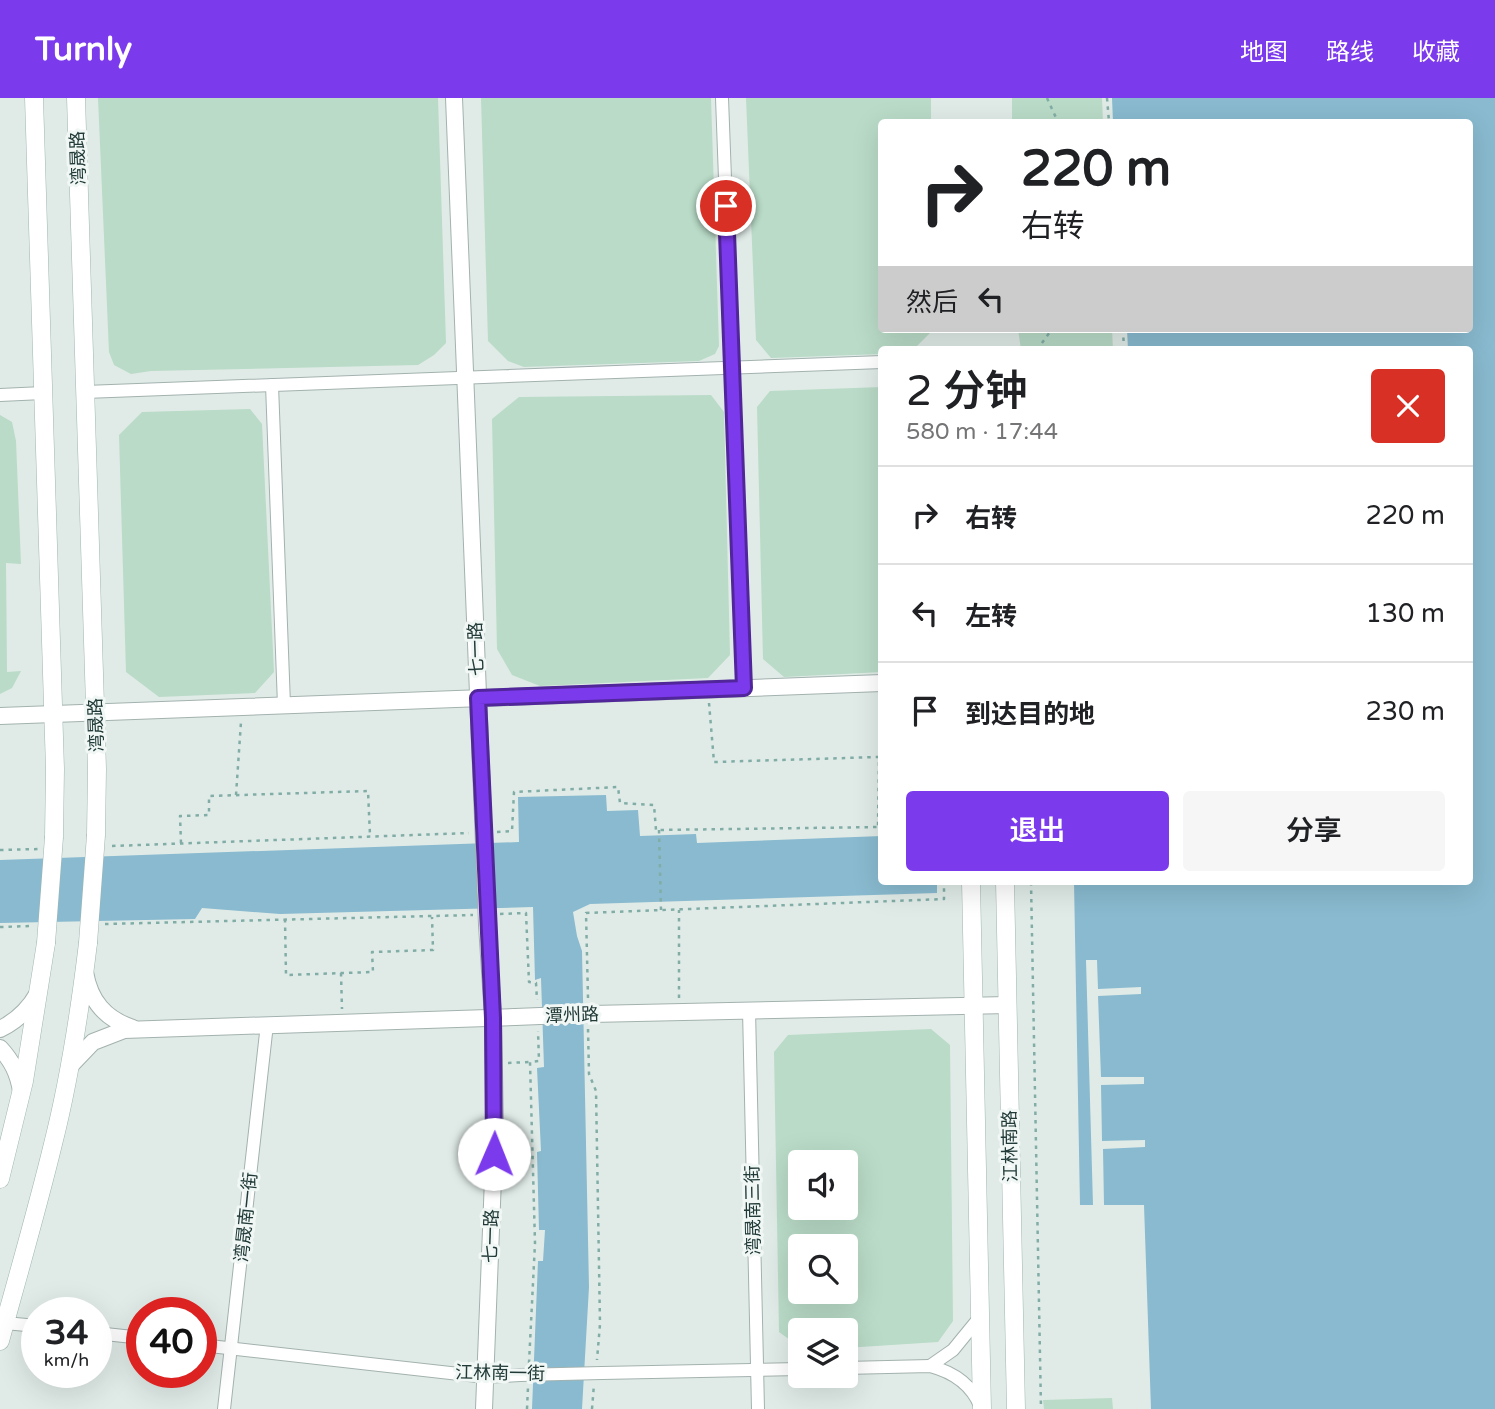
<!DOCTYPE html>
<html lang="zh">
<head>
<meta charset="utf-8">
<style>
	:root { --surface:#fff; --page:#f6f6f6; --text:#202124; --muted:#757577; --line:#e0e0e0; --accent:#7c3aed }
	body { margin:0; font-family:"Varela Round","Noto Sans SC",sans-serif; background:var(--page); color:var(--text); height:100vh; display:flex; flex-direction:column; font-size:26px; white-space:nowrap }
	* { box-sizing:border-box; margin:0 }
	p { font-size:23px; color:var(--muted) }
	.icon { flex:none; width:38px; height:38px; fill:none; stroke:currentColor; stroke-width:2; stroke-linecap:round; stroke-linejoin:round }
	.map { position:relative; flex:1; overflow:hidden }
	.drawer { position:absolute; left:878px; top:248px; width:595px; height:539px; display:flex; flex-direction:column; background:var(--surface); border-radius:7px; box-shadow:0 7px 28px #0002 }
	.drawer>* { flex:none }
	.guide { position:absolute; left:878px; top:21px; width:595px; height:214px; border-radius:7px; box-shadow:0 7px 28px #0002; background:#fff; color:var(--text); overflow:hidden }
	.controls { position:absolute; left:788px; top:1052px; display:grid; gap:14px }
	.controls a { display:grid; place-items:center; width:70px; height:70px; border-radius:7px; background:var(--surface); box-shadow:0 7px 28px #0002; font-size:35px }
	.speed { position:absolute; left:21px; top:1199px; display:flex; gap:14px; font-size:35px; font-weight:700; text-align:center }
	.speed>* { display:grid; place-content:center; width:91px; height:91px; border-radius:50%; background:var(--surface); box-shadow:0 7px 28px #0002; line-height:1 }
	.speed small { font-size:18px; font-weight:400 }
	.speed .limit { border:10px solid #d22; background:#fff; color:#111 }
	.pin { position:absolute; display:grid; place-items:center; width:60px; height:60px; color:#fff; margin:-30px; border:4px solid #fff; border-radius:50%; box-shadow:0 2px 7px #0007 }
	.me { position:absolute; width:77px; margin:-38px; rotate:1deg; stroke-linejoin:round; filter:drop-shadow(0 0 5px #0008) }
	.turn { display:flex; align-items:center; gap:24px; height:147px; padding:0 28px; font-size:32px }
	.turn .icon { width:91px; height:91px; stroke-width:2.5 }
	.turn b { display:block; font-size:49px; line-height:60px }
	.then { display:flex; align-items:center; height:66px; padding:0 28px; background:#0003; gap:14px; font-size:26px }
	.round { display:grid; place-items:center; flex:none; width:74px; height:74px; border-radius:7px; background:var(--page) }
	.headline { display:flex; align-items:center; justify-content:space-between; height:119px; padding:0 28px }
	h1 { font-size:42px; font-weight:600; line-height:52px }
	.cta { display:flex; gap:14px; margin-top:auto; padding:14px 28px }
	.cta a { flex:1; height:80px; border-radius:7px; background:var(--accent); color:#fff; font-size:28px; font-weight:600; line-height:80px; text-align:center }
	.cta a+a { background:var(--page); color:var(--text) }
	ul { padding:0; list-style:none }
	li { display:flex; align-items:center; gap:21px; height:98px; padding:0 28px; border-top:2px solid var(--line) }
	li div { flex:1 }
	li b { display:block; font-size:26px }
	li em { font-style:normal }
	header { display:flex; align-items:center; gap:42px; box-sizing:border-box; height:98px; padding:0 35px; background:var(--accent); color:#fff }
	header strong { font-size:33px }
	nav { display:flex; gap:38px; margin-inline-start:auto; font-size:24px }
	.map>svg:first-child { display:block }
	.green { fill:#b9dbc7; fill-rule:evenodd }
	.water { fill:#89bacf }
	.pier { fill:#e0ebe7 }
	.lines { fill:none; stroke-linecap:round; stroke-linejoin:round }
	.minor-casing { stroke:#a3b2af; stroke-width:14 }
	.tertiary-casing { stroke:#a3b2af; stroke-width:18 }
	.secondary-casing { stroke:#9fb6b1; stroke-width:19 }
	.path { stroke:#81ada6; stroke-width:2.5; stroke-dasharray:3.5 5; stroke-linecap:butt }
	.minor { stroke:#fff; stroke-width:12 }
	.tertiary { stroke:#fff; stroke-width:16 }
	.secondary { stroke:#fff; stroke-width:18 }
	.minor-bridge-casing { stroke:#a3b2af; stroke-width:14; stroke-linecap:butt }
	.tertiary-bridge-casing { stroke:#a3b2af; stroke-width:18; stroke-linecap:butt }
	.secondary-bridge-casing { stroke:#9fb6b1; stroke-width:19; stroke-linecap:butt }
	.minor-bridge { stroke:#fff; stroke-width:12 }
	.tertiary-bridge { stroke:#fff; stroke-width:16 }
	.secondary-bridge { stroke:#fff; stroke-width:18 }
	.route-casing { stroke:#51269a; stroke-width:18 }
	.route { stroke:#7c3aed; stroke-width:12 }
	.labels { text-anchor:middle; stroke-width:6; stroke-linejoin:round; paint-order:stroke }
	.street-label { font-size:18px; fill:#213a37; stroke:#f0f7f5 }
</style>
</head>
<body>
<header>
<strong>Turnly</strong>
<nav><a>地图</a><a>路线</a><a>收藏</a></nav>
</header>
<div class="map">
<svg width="1495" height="1311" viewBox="0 0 1495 1311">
	<rect width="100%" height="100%" fill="#e0ebe7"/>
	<g class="green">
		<polygon points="98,0 438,0 446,245 434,257 418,267 151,273 131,276 114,267 109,254"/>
		<polygon points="481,0 711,0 719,248 715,256 699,263 524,269 508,263 488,243"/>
		<polygon points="746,0 931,0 931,24 882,24 882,231 934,231 913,252 882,252 882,256 771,260 756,242"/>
		<polygon points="1012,0 1102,0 1103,24 1012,24"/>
		<polygon points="1018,231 1112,231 1113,252 1021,252"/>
		<polygon points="882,289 882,574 784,579 763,561 757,309 770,293"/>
		<polygon points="711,297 724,314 730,557 708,580 540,588 512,577 497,551 492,321 519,299"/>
		<polygon points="250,311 262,326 274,574 255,595 159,599 126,574 119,337 142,314"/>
		<polygon points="0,317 12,324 16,343 21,466 6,465 7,574 21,573 12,590 0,596"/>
		<path d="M931,931L950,947L953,1223L938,1244L845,1250V1232H800V1249L779,1234L774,954L788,937ZM800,1064H845V1110H800ZM800,1148H845V1194H800Z"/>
		<polygon points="1112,1300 1113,1311 1044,1311 1043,1302"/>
	</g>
	<g class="water">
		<polygon points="1112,0 1495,0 1495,1311 1151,1311 1144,1107 1080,1107 1074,784 1470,784 1470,252 1128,252 1127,231 1470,231 1470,24 1113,24"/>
		<polygon points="606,697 607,713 638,712 640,738 696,736 697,745 882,738 882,784 937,784 937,795 590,806 573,814 577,838 582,853 589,1189 582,1311 532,1311 538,1163 543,1163 545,1132 539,1132 537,1054 541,1053 537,970 544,969 541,880 535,882 533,809 280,816 202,810 195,821 0,825 0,762 519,744 518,699"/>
	</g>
	<polygon class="pier" points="1086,862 1097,862 1098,891 1141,889 1141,896 1098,898 1101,979 1144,979 1144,986 1101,987 1102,1043 1145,1042 1145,1049 1103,1051 1104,1107 1093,1107"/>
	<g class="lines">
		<g class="minor-casing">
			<g id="minor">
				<polyline points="722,0 744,590"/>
				<polyline points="272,287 284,607"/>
				<polyline points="85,294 882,264"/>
				<polyline points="0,297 43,295"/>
				<polyline points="749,912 758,1311"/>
				<polyline points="5,1225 37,1228"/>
				<polyline points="96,1235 142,1240"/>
				<polyline points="201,1247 486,1279 520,1277"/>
				<polyline points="930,1268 953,1252 980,1219"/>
				<path d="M845,1270L930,1268C953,1274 972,1286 981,1310"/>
				<polyline points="602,1275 800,1271"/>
				<polyline points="224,1311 267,926"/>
			</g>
		</g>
		<g class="tertiary-casing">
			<g id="tertiary">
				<polyline points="454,0 483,720"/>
				<polyline points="0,618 882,585"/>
				<path d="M85,874C90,903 105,921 133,930"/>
				<polyline points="591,916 1008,907"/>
				<path d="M0,931C17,923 29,911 38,895"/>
				<path d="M0,950C12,963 18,975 21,993"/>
				<polyline points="70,968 93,944 124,932 515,919"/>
				<polyline points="484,1311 495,1029 493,920 487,827"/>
			</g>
		</g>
		<g class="secondary-casing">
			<g id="secondary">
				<polyline points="34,0 55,671 54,739"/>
				<polyline points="76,0 97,671 96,737"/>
				<polyline points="971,784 982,1311"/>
				<polyline points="1005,784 1016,1311"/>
				<polyline points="0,1081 24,983 46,845"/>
				<path d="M0,1243C18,1177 37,1112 53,1046C70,979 80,912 88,845"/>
			</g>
		</g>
		<g class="path">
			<polyline points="1047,0 1058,24"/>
			<polyline points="1107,0 1109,24"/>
			<polyline points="1123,231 1124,252"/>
			<polyline points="1037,252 1052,231"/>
			<polyline points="709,605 714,664 879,659 878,729"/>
			<polyline points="236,697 241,624"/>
			<polyline points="659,732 661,812"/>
			<polyline points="497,734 512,733 514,694 618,689 620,705 654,707 656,732 882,729"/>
			<polyline points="181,745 180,718 209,717 209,698 368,693 370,737"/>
			<polyline points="112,748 469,735"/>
			<polyline points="0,752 39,751"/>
			<polyline points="1031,784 1041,1311"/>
			<polyline points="500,816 526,815 529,884 536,885 537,902"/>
			<polyline points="285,821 286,877 373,874 372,854 433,852 432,819"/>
			<polyline points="105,826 473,817"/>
			<polyline points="0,829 32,828"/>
			<polyline points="341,875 342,911"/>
			<polyline points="588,900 586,815 944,801 944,784"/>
			<polyline points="679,900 679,812"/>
			<polyline points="588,931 589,976 596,993 600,1226 597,1262"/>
			<polyline points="508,965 530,964"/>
			<polyline points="529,1265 535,1145 530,964 539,963 538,933"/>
			<polyline points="527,1311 528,1289"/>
			<polyline points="592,1311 594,1286"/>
		</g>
		<use href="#minor" class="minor"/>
		<use href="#tertiary" class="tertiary"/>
		<use href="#secondary" class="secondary"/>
		<g class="minor-bridge-casing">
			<polyline id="minor-bridge" points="520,1277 602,1275"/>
		</g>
		<g class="tertiary-bridge-casing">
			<g id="tertiary-bridge">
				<polyline points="483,720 487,827"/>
				<polyline points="515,919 591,916"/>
			</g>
		</g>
		<g class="secondary-bridge-casing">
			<g id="secondary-bridge">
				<polyline points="46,845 54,739"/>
				<polyline points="88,845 96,737"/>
			</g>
		</g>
		<use href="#minor-bridge" class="minor-bridge"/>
		<use href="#tertiary-bridge" class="tertiary-bridge"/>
		<use href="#secondary-bridge" class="secondary-bridge"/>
	</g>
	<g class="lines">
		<g class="route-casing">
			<polyline id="route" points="494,1056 493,920 478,600 744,590 726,108"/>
		</g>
		<use href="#route" class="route"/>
	</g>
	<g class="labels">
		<g class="street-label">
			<text transform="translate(78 60) rotate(-92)" y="6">湾晟路</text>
			<text transform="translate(476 551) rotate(-92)" y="6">七一路</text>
			<text transform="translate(96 627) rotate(-92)" y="6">湾晟路</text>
			<text transform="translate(572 917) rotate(-2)" y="6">潭州路</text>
			<text transform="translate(1010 1048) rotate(-91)" y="6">江林南路</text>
			<text transform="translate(753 1112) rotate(-91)" y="6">湾晟南三街</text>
			<text transform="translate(246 1119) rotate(-84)" y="6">湾晟南一街</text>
			<text transform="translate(491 1138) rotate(-88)" y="6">七一路</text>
			<text transform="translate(500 1275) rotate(1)" y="6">江林南一街</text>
		</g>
	</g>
</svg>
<div class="controls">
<a><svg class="icon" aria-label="sound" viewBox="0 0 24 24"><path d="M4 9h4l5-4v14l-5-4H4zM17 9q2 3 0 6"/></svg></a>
<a><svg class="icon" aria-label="search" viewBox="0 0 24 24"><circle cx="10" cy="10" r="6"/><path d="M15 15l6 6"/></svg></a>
<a><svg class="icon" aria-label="layers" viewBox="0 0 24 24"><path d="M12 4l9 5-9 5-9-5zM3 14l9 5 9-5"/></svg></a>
</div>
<div class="speed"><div>34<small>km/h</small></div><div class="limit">40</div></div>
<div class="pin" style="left:726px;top:108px;background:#d93025"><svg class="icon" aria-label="arrive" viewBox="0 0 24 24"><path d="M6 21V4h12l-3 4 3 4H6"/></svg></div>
<svg class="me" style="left:494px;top:1056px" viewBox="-20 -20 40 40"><circle r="19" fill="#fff"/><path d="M0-13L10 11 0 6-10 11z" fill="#7c3aed"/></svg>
<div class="guide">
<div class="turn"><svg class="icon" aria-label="right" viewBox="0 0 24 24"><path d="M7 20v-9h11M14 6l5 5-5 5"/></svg><div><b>220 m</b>右转</div></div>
<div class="then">然后<svg class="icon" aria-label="left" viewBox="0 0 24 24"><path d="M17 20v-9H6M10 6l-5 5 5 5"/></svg></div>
</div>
<section class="drawer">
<div class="headline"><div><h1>2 分钟</h1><p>580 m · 17:44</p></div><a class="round" style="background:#d93025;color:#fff"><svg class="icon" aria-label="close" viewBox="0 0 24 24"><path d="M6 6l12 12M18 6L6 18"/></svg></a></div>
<ul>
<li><svg class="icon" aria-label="right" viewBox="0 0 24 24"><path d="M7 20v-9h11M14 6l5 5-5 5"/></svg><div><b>右转</b></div><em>220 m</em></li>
<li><svg class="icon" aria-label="left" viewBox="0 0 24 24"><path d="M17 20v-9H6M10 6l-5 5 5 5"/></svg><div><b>左转</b></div><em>130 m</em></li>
<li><svg class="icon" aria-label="arrive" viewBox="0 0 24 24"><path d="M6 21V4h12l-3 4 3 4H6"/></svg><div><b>到达目的地</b></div><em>230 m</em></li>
</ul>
<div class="cta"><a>退出</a><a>分享</a></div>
</section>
</div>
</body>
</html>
